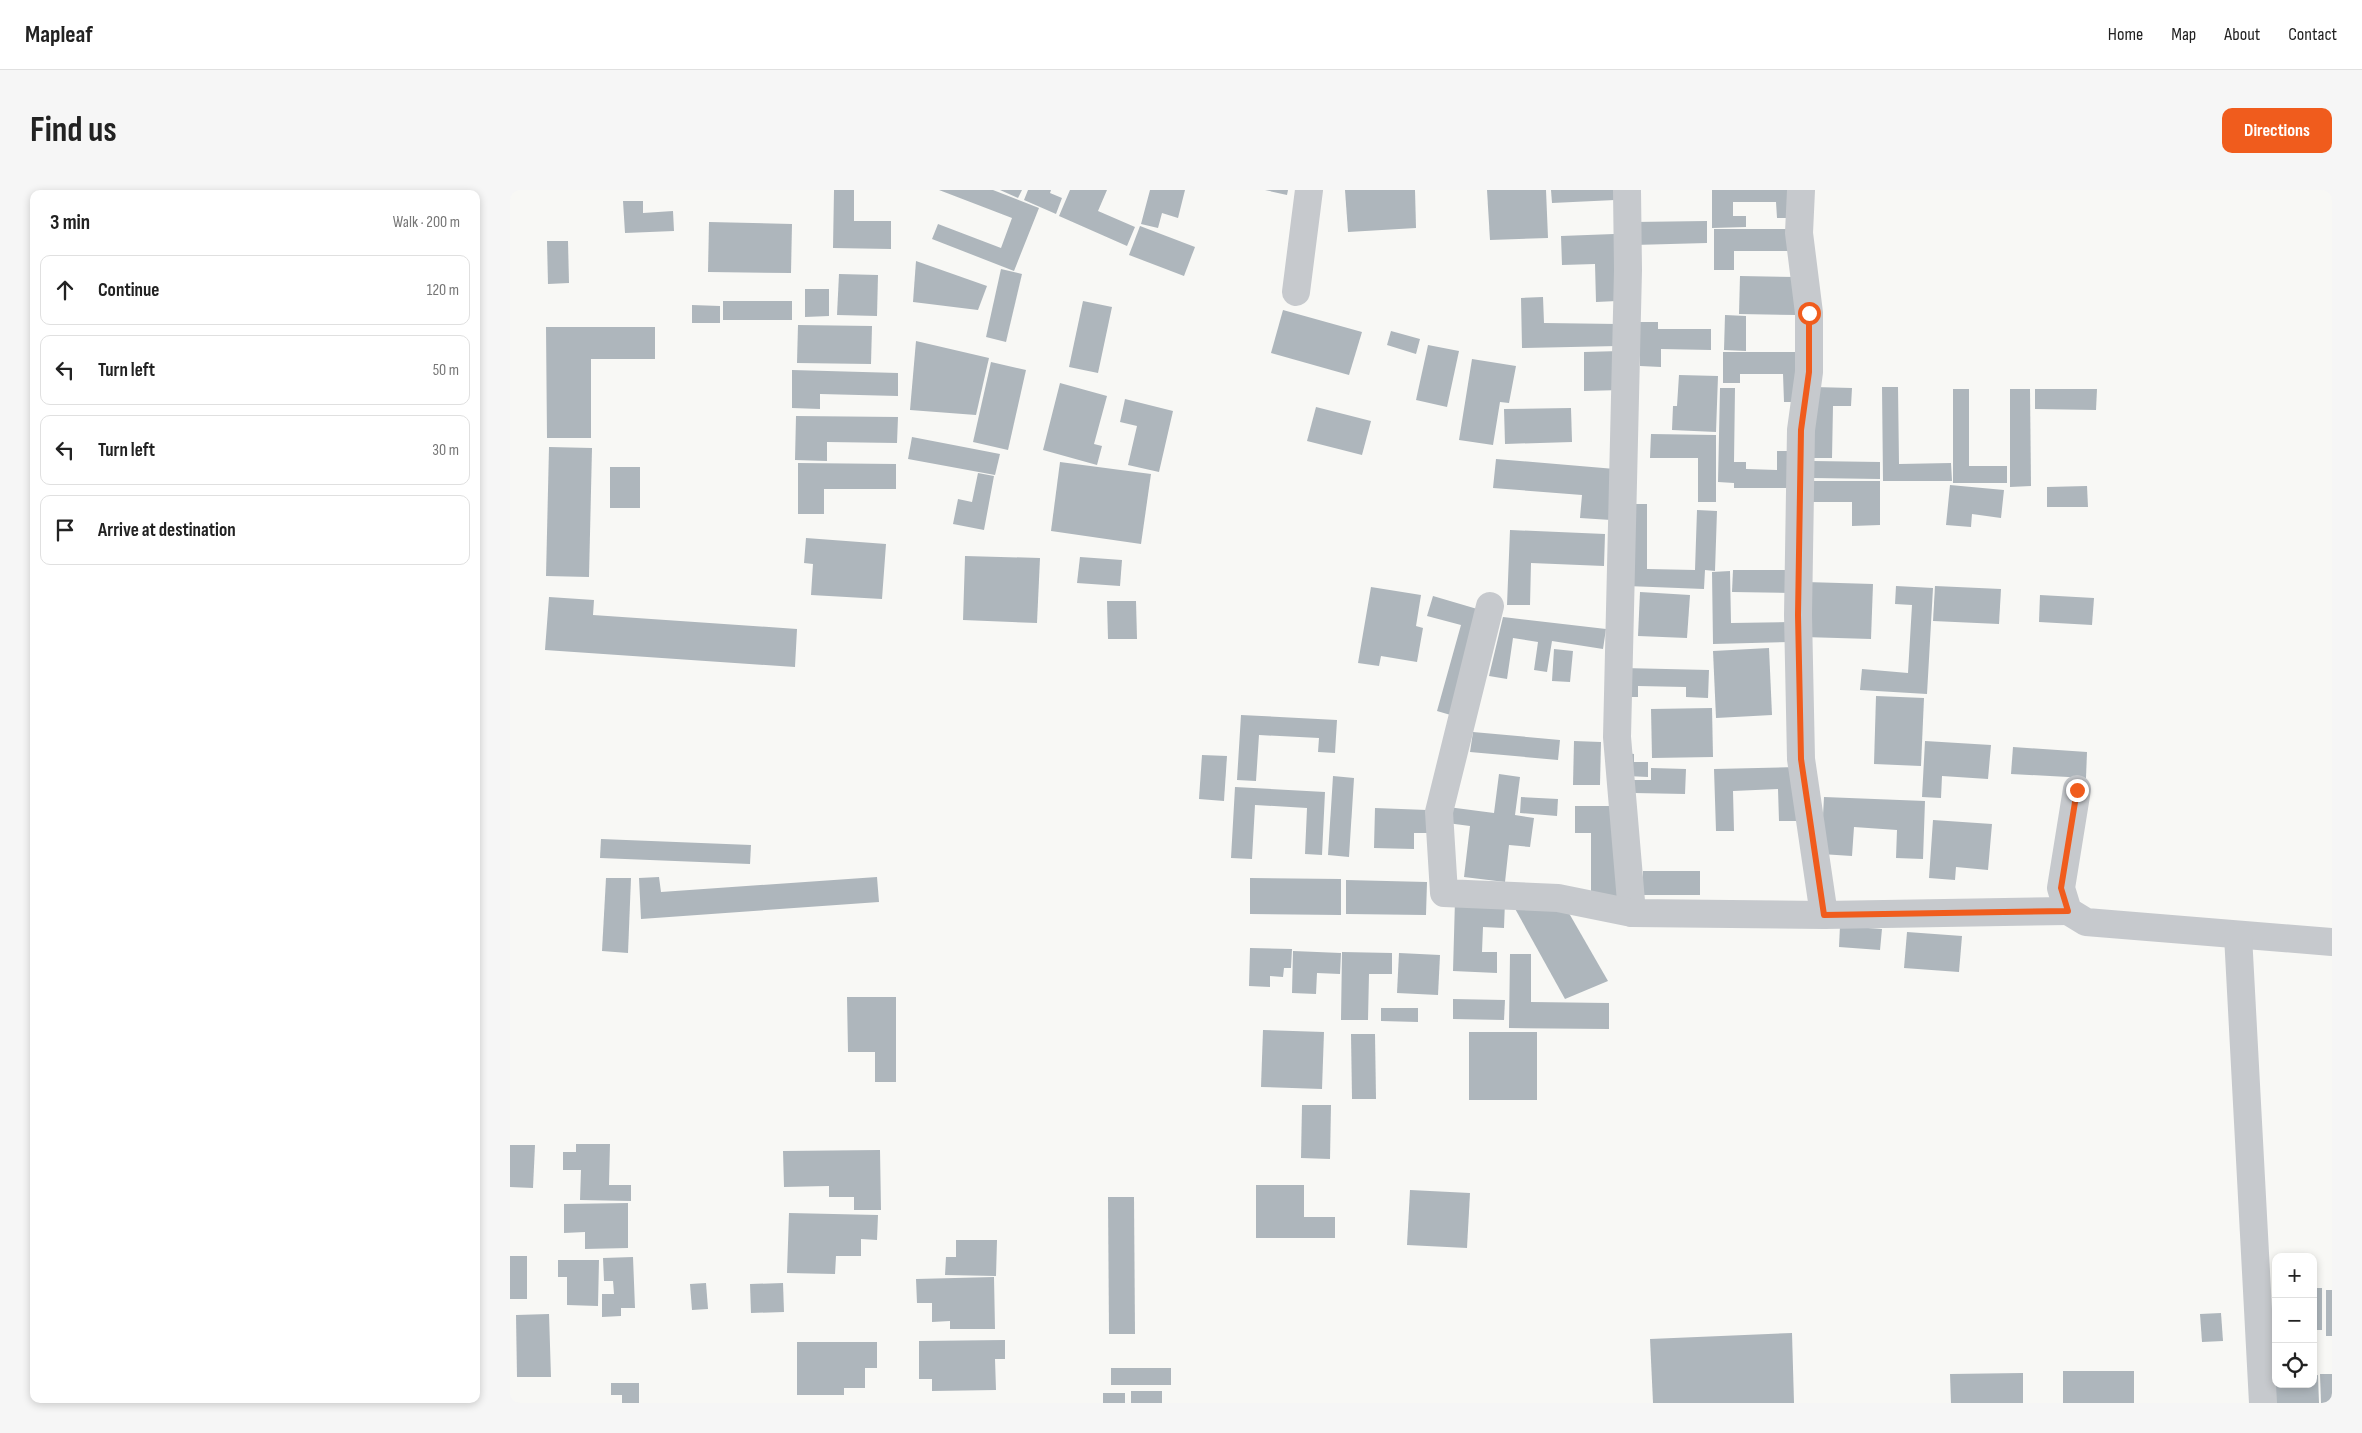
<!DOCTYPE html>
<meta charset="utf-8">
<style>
body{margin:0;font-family:"Sofia Sans Condensed",sans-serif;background:#f6f6f6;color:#222}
.controls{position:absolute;right:15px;bottom:15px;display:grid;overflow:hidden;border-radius:10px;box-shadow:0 2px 8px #0003}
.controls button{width:45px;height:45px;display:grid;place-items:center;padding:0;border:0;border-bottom:1px solid #e0e0e0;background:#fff;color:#222;font:25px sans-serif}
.stop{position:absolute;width:15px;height:15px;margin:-11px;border:4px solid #f05c1d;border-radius:50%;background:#fff}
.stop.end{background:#f05c1d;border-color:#fff;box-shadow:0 1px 5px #0008}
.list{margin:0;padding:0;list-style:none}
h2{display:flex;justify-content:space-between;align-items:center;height:65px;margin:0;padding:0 20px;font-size:21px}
h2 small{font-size:16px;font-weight:400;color:#767676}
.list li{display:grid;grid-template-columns:32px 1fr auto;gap:15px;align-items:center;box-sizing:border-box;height:70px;margin:0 10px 10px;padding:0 10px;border:1px solid #e0e0e0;border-radius:10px}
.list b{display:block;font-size:19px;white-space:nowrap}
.list em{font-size:16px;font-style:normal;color:#767676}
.icon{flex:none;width:28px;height:28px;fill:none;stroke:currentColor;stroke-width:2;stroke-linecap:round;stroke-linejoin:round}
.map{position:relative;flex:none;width:1822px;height:1213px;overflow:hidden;border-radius:10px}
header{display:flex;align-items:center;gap:30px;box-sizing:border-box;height:70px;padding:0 25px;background:#fff;border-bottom:1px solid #e0e0e0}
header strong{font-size:24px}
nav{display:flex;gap:28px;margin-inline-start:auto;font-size:18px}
.intro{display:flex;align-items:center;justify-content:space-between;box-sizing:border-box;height:120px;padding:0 30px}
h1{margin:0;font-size:35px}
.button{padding:12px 22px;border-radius:10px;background:#f05c1d;color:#fff;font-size:18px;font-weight:700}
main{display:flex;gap:30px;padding:0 30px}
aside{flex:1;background:#fff;border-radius:10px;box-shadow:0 2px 8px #0003}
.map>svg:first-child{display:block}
</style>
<header>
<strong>Mapleaf</strong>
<nav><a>Home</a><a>Map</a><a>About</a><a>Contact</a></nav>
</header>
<div class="intro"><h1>Find us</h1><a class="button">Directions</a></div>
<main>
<aside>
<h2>3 min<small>Walk · 200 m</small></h2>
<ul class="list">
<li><svg class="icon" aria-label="ahead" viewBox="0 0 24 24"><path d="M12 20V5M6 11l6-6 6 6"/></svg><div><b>Continue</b></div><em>120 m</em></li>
<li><svg class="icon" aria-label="left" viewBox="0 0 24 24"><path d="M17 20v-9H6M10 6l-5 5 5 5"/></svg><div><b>Turn left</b></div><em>50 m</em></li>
<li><svg class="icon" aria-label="left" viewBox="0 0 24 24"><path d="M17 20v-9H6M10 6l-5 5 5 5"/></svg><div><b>Turn left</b></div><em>30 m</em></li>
<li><svg class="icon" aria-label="arrive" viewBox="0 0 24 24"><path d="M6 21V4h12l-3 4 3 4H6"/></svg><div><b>Arrive at destination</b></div></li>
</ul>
</aside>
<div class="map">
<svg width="1822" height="1213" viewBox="0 0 1822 1213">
<rect width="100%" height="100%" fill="#f8f8f5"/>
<g fill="#aeb6bc">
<path d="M 324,0 L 344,0 L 344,31 L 381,31 L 381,59 L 323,58 Z"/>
<path d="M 429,0 L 483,0 L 529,18 L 504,81 L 422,49 L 428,34 L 491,58 L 502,28 Z"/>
<path d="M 490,0 L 512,0 L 508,8 Z"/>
<path d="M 518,0 L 541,0 L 540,3 L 552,8 L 546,24 L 514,10 Z"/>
<path d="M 560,0 L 597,0 L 588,21 L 625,37 L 617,56 L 549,26 Z"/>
<path d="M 640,0 L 675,0 L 668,28 L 652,23 L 648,38 L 631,34 Z"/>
<path d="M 755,0 L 778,0 L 777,5 Z"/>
<path d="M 835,0 L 905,0 L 906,38 L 838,42 Z"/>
<path d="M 977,0 L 1036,0 L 1038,48 L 980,50 Z"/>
<path d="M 1041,0 L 1104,0 L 1105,10 L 1042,13 Z"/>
<path d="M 1202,0 L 1280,0 L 1281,28 L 1267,28 L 1266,12 L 1223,12 L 1223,26 L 1236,26 L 1236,37 L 1202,38 Z"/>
<path d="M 113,11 L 133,11 L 133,23 L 163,21 L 164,41 L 115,43 Z"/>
<path d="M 1197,31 L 1197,53 L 1124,55 L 1123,32 Z"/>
<path d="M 199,32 L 282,34 L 281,83 L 198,82 Z"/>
<path d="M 630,36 L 685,57 L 674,86 L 619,65 Z"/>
<path d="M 1204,39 L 1279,39 L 1279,61 L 1224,61 L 1224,80 L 1204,80 Z"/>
<path d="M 1104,44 L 1107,111 L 1086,112 L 1085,74 L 1052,75 L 1051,46 Z"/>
<path d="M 37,51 L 58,51 L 59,93 L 38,94 Z"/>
<path d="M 406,71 L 477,96 L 468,120 L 403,112 Z"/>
<path d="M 491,79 L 512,84 L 496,152 L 476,147 Z"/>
<path d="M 329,84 L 368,85 L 367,126 L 327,125 Z"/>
<path d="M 1230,86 L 1287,87 L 1287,125 L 1229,124 Z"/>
<path d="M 295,99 L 319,99 L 319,126 L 295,127 Z"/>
<path d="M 1033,107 L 1034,133 L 1108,134 L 1108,156 L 1012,158 L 1011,108 Z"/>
<rect x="213" y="111" width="69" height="19"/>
<path d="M 573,111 L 602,117 L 588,183 L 559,177 Z"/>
<path d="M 182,115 L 210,116 L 210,133 L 182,133 Z"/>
<path d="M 773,120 L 852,142 L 839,185 L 761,163 Z"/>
<path d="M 1215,125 L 1236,126 L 1236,161 L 1214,160 Z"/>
<path d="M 1120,132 L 1148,132 L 1148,139 L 1201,139 L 1201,160 L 1151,159 L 1151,177 L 1130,176 L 1130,146 L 1120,145 Z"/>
<path d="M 288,135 L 362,136 L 361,174 L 287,173 Z"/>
<path d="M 36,137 L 145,137 L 145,169 L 81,169 L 81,248 L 37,248 Z"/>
<path d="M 881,141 L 910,149 L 906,164 L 877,155 Z"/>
<path d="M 406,151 L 479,168 L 466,225 L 400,220 Z"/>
<path d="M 918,155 L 949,161 L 937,217 L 906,210 Z"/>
<path d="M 1110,161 L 1111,200 L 1074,201 L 1074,162 Z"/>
<path d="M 1213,162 L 1291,162 L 1292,212 L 1274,212 L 1273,184 L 1230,184 L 1230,193 L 1213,193 Z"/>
<path d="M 962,169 L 1006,176 L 999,213 L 990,212 L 983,255 L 949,250 Z"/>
<path d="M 481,172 L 516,180 L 498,260 L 463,252 Z"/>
<path d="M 282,180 L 388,183 L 388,206 L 310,204 L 310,219 L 282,218 Z"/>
<path d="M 1169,185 L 1208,186 L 1206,242 L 1162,240 L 1163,216 L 1167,216 Z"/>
<path d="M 550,193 L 597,206 L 584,254 L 592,256 L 587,275 L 533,260 Z"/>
<path d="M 1304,197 L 1342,198 L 1341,216 L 1323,216 L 1322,268 L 1303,268 Z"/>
<path d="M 1372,197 L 1388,197 L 1389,274 L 1441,273 L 1442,291 L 1373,291 Z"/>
<path d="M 1210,198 L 1225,198 L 1224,272 L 1236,272 L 1236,279 L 1267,280 L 1267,261 L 1283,261 L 1283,298 L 1224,298 L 1224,293 L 1208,292 Z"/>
<path d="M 1443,199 L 1459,199 L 1459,276 L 1497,276 L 1497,293 L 1443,293 Z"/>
<path d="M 1500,199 L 1520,199 L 1521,296 L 1500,297 Z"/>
<path d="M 1525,199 L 1587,199 L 1586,220 L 1525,219 Z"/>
<path d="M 615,209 L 663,221 L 649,282 L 618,275 L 627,236 L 610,232 Z"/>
<path d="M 806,217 L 861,231 L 852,265 L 797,251 Z"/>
<path d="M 1061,218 L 1062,252 L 995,254 L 994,219 Z"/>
<path d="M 286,226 L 388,227 L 387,253 L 317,252 L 317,271 L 285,270 Z"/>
<path d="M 1141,244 L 1206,245 L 1206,312 L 1188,312 L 1188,268 L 1140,268 Z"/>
<path d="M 402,247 L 490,264 L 485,285 L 398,269 Z"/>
<path d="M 39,257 L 82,258 L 79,387 L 36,386 Z"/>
<path d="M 986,269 L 1105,279 L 1101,330 L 1070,328 L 1072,305 L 983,298 Z"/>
<path d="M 1303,271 L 1370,272 L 1370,289 L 1303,288 Z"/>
<path d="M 550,272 L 641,284 L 631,354 L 541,341 Z"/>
<path d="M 288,273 L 386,274 L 386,299 L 314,299 L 314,324 L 288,324 Z"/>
<rect x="100" y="277" width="30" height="41"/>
<path d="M 468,283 L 484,286 L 474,340 L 443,334 L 448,309 L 462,312 Z"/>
<path d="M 1303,291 L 1370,291 L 1370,335 L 1342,336 L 1342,312 L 1303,312 Z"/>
<path d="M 1440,295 L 1494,300 L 1491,328 L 1462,324 L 1461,337 L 1436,335 Z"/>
<path d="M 1577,296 L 1578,317 L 1537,317 L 1537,297 Z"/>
<path d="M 1119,314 L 1137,314 L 1137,379 L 1185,380 L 1187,320 L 1207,321 L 1205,381 L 1195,380 L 1194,399 L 1117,396 Z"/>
<path d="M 1000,340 L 1095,344 L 1094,376 L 1021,373 L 1020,415 L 997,415 Z"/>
<path d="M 296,348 L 376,354 L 372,409 L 301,405 L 303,374 L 294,373 Z"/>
<path d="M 455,366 L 530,368 L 527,433 L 453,430 Z"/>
<path d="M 570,367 L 612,370 L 610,396 L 567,393 Z"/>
<path d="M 1223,380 L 1282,380 L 1282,403 L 1222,402 Z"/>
<path d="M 1220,381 L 1221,433 L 1281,432 L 1281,452 L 1203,454 L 1202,382 Z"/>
<path d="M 1296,392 L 1363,394 L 1361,449 L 1294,447 Z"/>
<path d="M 1386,396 L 1423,398 L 1417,504 L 1350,500 L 1352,479 L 1398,483 L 1402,415 L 1385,414 Z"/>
<path d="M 1425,396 L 1491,399 L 1489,434 L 1423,431 Z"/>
<path d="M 861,397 L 911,405 L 906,436 L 913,438 L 907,472 L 871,466 L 869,476 L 848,473 Z"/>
<path d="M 1130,402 L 1180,405 L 1177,448 L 1128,446 Z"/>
<path d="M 1530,405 L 1584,408 L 1582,435 L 1529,432 Z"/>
<path d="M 923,406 L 974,421 L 944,526 L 927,521 L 951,435 L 917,426 Z"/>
<path d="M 39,407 L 84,410 L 83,425 L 287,439 L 285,477 L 35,460 Z"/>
<path d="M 597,411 L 626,411 L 627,449 L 598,449 Z"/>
<path d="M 993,427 L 1096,439 L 1093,459 L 1042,451 L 1037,482 L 1024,480 L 1028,452 L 1003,448 L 997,489 L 979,486 Z"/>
<path d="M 1259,458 L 1262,525 L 1206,528 L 1203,461 Z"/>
<path d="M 1044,459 L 1063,461 L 1060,492 L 1042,491 Z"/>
<path d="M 1113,478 L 1199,480 L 1198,508 L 1176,507 L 1176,497 L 1128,496 L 1128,507 L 1112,507 Z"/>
<path d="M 1366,506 L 1414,508 L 1411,576 L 1364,574 Z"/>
<path d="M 1202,518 L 1203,567 L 1142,568 L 1141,519 Z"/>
<path d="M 731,525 L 827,530 L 825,563 L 808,562 L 809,548 L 749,545 L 746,591 L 727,590 Z"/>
<path d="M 963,542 L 1050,550 L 1048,570 L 960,562 Z"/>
<path d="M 1064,551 L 1091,552 L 1090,595 L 1063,595 Z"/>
<path d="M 1415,551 L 1481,555 L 1478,589 L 1432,586 L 1431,608 L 1412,607 Z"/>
<path d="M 1503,557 L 1577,562 L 1576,588 L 1501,584 Z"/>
<path d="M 1117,563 L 1124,564 L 1124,572 L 1138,572 L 1138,587 L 1117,586 Z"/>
<path d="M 692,565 L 717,566 L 714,611 L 689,609 Z"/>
<path d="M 1288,577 L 1290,631 L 1269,631 L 1268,599 L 1223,601 L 1224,641 L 1206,641 L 1204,579 Z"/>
<path d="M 1141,578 L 1176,579 L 1175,604 L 1124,603 L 1124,590 L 1141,590 Z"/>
<path d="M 989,584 L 1010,587 L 1005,625 L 1024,628 L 1020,657 L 999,655 L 995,692 L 954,687 L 960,636 L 937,633 L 938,617 L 984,623 Z"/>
<path d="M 823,586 L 844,588 L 839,667 L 818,665 Z"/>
<path d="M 725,597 L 815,602 L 812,665 L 795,664 L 797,618 L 745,615 L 742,669 L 721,668 Z"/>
<path d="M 1011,607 L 1048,609 L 1047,626 L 1010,623 Z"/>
<path d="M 1314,607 L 1415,611 L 1413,669 L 1386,668 L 1387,640 L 1344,637 L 1342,666 L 1311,664 Z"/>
<path d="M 1065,616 L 1107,616 L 1108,707 L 1081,707 L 1081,643 L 1065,643 Z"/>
<path d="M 865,618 L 917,620 L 917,643 L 904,643 L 904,659 L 864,658 Z"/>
<path d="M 1423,630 L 1482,634 L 1478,680 L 1446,677 L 1445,690 L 1419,688 Z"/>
<path d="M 91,649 L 241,655 L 240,674 L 90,668 Z"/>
<rect x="1133" y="681" width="57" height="24"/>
<path d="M 149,687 L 151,702 L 367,687 L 369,712 L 131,729 L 129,688 Z"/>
<path d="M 96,688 L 121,688 L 118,763 L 92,761 Z"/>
<path d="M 740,688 L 831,689 L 831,725 L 740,724 Z"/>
<path d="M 836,690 L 917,692 L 916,725 L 836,724 Z"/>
<path d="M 945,710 L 995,711 L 994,738 L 973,737 L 972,762 L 987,762 L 987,783 L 943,781 Z"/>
<path d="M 1003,715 L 1056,718 L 1098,791 L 1055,809 Z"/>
<path d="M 1330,736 L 1372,739 L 1370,760 L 1329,757 Z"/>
<path d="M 1397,742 L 1452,746 L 1449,782 L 1394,778 Z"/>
<path d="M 740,758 L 782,759 L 781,778 L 774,778 L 773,787 L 760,786 L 760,797 L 739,796 Z"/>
<path d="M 783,761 L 831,763 L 830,784 L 807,783 L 806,804 L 782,803 Z"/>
<path d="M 832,762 L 882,763 L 882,784 L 859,784 L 858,830 L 831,830 Z"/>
<path d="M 889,763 L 930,765 L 928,805 L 887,803 Z"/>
<path d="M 1000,764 L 1021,764 L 1021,812 L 1099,813 L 1099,839 L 999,838 Z"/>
<path d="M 337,807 L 386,807 L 386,892 L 365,892 L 365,862 L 338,862 Z"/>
<path d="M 943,809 L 995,810 L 994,830 L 943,829 Z"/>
<path d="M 871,818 L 908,818 L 908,832 L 871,831 Z"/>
<path d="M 753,840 L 814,842 L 812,899 L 751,897 Z"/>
<rect x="959" y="842" width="68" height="68"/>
<path d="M 841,844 L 865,844 L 866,909 L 842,909 Z"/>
<path d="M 792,915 L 821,915 L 820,969 L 791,968 Z"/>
<path d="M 66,954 L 100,954 L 99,995 L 121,995 L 121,1011 L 70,1010 L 71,980 L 53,980 L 53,962 L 66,962 Z"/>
<path d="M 0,955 L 25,955 L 23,998 L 0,997 Z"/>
<path d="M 370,960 L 371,1020 L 344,1020 L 344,1007 L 319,1007 L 319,996 L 274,997 L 273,961 Z"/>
<path d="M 746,995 L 794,995 L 794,1027 L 825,1027 L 825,1048 L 746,1048 Z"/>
<path d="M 900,1000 L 960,1003 L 957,1058 L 897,1055 Z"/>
<path d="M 598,1007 L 624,1007 L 625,1144 L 599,1144 Z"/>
<path d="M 118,1013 L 118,1058 L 75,1059 L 75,1042 L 54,1043 L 54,1014 Z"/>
<path d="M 279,1023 L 368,1025 L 367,1050 L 351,1049 L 351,1066 L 326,1066 L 325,1084 L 277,1083 Z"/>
<path d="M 446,1050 L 487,1050 L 486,1086 L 435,1085 L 436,1067 L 446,1067 Z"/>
<rect x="0" y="1066" width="17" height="43"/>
<path d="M 123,1067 L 125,1118 L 111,1118 L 111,1126 L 92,1127 L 92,1104 L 104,1104 L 103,1091 L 94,1091 L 93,1068 Z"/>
<path d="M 48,1070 L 89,1070 L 88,1116 L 57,1115 L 57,1087 L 48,1087 Z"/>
<path d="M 484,1087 L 485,1139 L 440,1139 L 440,1131 L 422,1132 L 422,1113 L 407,1113 L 406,1089 Z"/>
<path d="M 196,1093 L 198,1119 L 182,1120 L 180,1094 Z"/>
<path d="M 273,1093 L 274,1122 L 241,1123 L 240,1094 Z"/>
<rect x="1803" y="1098" width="9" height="42"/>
<path d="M 1762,1099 L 1766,1099 L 1766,1170 L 1763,1170 Z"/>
<rect x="1816" y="1100" width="6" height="46"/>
<path d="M 1711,1123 L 1713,1151 L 1692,1152 L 1690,1124 Z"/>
<path d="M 39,1124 L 41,1187 L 7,1187 L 6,1125 Z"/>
<path d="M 1282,1143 L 1284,1213 L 1143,1213 L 1140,1149 Z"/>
<path d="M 495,1150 L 495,1169 L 485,1169 L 486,1200 L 422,1201 L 422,1189 L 409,1189 L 409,1151 Z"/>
<path d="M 287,1152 L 367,1152 L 367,1178 L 355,1178 L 355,1198 L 334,1198 L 334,1205 L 287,1205 Z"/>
<rect x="601" y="1178" width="60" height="17"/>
<rect x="1553" y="1181" width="71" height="32"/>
<path d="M 1513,1183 L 1513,1213 L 1441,1213 L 1440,1184 Z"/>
<path d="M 1810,1184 L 1822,1184 L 1822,1213 L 1811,1213 Z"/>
<path d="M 1808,1185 L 1809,1213 L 1766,1213 L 1766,1194 L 1803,1194 L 1803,1186 Z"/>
<path d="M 101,1193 L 129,1193 L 129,1213 L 112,1213 L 112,1205 L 101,1205 Z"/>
<rect x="621" y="1201" width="31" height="12"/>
<rect x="593" y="1203" width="22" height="10"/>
</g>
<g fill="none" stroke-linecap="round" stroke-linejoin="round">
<g stroke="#c6c9cd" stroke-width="28">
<path d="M 1117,0 L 1118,80 L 1107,547 L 1122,723"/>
<path d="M 1291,0 L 1289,43 L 1299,123 L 1299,182 L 1291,240 L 1288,425 L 1291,569 L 1314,725"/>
<path d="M 786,102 L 799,0"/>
<path d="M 980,416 L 929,622 L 934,703 L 1048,708 L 1122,723 L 1314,725 L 1558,721"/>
<path d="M 1567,599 L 1551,698 L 1558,721 L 1576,732 L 1822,752"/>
<path d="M 1728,745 L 1753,1213"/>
</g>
</g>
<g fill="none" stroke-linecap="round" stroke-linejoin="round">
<path stroke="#f05c1d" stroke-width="6" d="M 1299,123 L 1299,182 L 1291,240 L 1288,425 L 1291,569 L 1314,725 L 1558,721 L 1551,698 L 1567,600"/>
</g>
</svg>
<div class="controls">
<button>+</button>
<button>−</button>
<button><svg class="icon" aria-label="locate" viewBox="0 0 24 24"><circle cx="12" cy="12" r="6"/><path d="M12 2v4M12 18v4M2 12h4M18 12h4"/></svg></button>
</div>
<div class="stop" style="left:1299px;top:123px"></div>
<div class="stop end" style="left:1567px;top:600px"></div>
</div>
</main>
